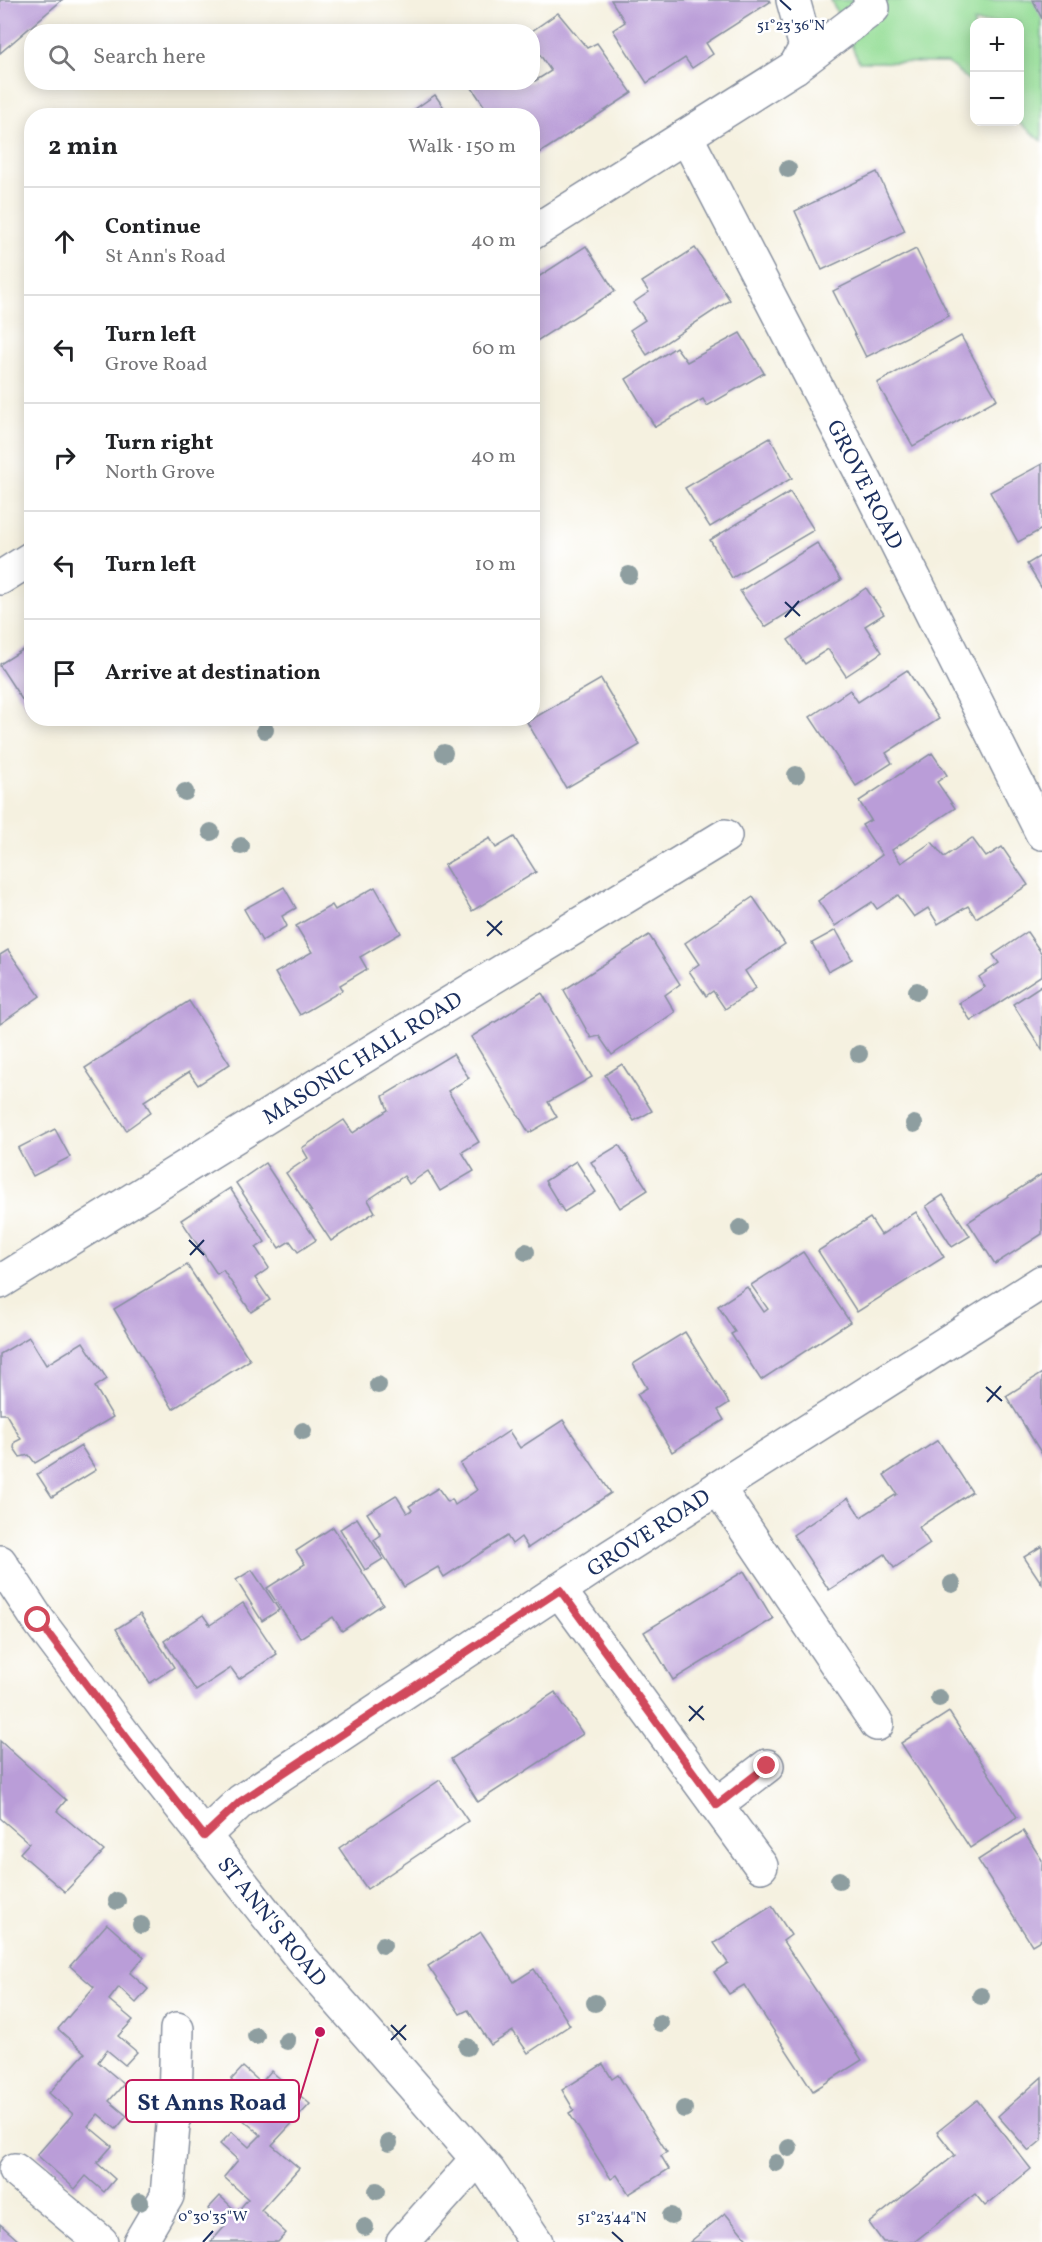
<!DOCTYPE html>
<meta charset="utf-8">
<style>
body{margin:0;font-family:Vollkorn,serif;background:#f6f6f6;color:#202124}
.controls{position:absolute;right:18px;top:18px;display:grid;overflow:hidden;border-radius:12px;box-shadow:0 3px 15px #0003}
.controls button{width:54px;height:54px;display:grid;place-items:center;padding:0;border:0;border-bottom:2px solid #e0e0e0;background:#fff;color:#202124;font:30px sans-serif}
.stop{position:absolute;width:18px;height:18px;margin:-14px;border:4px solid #d1495b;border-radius:50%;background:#fff}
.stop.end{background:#d1495b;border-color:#fff;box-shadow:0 2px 6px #0008}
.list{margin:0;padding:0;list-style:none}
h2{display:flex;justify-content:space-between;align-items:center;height:78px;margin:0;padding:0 24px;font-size:26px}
h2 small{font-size:20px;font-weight:400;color:#757577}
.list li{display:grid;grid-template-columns:39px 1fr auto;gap:18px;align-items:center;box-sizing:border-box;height:108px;padding:0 24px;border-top:2px solid #e0e0e0}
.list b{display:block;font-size:22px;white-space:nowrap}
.list p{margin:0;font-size:20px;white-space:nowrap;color:#757577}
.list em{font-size:20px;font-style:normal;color:#757577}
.icon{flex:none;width:33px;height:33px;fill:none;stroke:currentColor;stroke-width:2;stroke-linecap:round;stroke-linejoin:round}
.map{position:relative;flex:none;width:1042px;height:2242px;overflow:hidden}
.search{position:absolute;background:#fff;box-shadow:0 3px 15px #0003;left:24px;top:24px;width:516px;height:66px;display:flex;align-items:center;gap:15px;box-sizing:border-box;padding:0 21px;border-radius:24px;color:#757577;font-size:22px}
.panel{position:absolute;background:#fff;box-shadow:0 3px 15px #0003;left:24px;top:108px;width:516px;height:618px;border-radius:24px}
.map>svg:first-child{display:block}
</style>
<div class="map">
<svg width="1042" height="2242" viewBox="0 0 1042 2242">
<rect width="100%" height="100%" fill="#fff"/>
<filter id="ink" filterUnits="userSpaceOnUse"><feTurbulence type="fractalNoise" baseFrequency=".0167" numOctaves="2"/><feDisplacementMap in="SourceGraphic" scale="12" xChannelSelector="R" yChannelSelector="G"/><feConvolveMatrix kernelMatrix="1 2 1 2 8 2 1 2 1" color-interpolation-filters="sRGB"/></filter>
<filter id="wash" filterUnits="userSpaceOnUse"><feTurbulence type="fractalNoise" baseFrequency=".008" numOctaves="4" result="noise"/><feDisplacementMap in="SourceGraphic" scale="24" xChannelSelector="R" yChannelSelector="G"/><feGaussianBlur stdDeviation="1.35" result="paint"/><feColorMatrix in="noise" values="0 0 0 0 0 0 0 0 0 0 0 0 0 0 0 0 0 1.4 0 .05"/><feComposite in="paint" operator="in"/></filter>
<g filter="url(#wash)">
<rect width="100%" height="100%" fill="#f5f1e0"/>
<path fill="#96de98" stroke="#58867b" stroke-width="1.5" d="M 831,0 L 1042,0 L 1042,141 L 1018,122 L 1020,22 L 974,22 L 974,85 L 948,63 L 859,62 Z"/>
<g id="blocks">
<g fill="#ba9dd8">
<path d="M 0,0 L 62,0 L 0,53 Z"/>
<path d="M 611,0 L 769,0 L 770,2 L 706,43 L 713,54 L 692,68 L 685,58 L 647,83 L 613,30 L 625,22 Z"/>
<path d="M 1033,0 L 1042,0 L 1042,19 Z"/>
<path d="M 558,13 L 587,48 L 597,43 L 632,93 L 532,158 L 532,116 L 491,116 L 468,82 L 532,82 L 532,78 L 535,81 L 551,71 L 532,43 L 532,31 Z"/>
<path d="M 435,95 L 450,116 L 408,116 L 415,109 Z"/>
<path d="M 877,172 L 905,231 L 822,270 L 795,211 Z"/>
<path d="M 586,246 L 615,291 L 532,344 L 532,281 Z"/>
<path d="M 695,248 L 730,300 L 647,355 L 630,330 L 645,320 L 633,303 L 649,292 L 642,282 Z"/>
<path d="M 916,249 L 949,316 L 866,357 L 833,291 Z"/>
<path d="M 740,333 L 764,373 L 707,406 L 703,399 L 655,427 L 626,379 L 676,347 L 687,362 Z"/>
<path d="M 961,336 L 997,399 L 913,446 L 877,383 Z"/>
<path d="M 770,438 L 792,478 L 710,527 L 685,488 Z"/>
<path d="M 1042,464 L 1042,529 L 1018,542 L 990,492 Z"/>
<path d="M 790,492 L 814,530 L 732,578 L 710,540 Z"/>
<path d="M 817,543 L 841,580 L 765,627 L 740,591 Z"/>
<path d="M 1042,555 L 1042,589 L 1027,564 Z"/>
<path d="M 866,588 L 884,614 L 865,626 L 882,652 L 846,676 L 828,649 L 805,664 L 788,640 Z"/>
<path d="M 32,644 L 32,715 L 0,666 L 0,664 Z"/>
<path d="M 907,670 L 939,719 L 886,753 L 892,763 L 856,786 L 810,717 L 850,690 L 858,702 Z"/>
<path d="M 601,679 L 640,745 L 566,788 L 527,722 Z"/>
<path d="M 932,753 L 947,775 L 937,782 L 955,808 L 892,850 L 901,863 L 932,842 L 944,857 L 972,838 L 986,857 L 1002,847 L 1028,885 L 976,918 L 968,906 L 938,924 L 928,908 L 914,917 L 898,895 L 877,909 L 872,902 L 835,926 L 818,901 L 882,855 L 862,825 L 871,820 L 859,801 Z"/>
<path d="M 514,837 L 536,872 L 472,911 L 444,865 L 490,838 L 496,848 Z"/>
<path d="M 284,887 L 296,908 L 282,916 L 287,926 L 262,941 L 244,909 Z"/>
<path d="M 375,887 L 401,933 L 360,957 L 367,969 L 340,985 L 343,990 L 300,1015 L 275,973 L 312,952 L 296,926 L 332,905 L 335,910 Z"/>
<path d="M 753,897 L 785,944 L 745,971 L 756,988 L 725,1009 L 713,991 L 706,996 L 689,971 L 699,964 L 685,943 Z"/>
<path d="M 836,930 L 852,959 L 828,972 L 812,943 Z"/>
<path d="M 1027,932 L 1042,954 L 1042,975 L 971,1021 L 959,1003 L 985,987 L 979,977 L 999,963 L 993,955 Z"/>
<path d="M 649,935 L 680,984 L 665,995 L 675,1012 L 612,1055 L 599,1036 L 591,1038 L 564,990 Z"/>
<path d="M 8,950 L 40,996 L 0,1024 L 0,955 Z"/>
<path d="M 1042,985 L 1042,1050 L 1013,1004 Z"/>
<path d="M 542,993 L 592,1077 L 548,1102 L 557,1117 L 529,1133 L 471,1037 Z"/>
<path d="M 189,1001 L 230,1064 L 198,1085 L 189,1072 L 144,1101 L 151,1112 L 126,1130 L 85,1068 Z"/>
<path d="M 453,1054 L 469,1078 L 448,1091 L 479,1142 L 462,1152 L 474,1171 L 440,1191 L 428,1171 L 409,1184 L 404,1176 L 368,1200 L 375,1212 L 331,1241 L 286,1173 L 308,1158 L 302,1148 L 344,1120 L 353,1133 L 388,1110 L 383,1096 Z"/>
<path d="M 622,1064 L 652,1111 L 634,1121 L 605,1075 Z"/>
<path d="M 55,1129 L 70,1157 L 33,1176 L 18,1148 Z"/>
<path d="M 619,1145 L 648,1190 L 620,1208 L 591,1162 Z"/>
<path d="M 576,1161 L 596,1192 L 564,1212 L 545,1181 Z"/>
<path d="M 265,1163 L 316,1240 L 298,1252 L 290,1241 L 279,1248 L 236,1183 Z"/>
<path d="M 1042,1174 L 1042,1234 L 995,1264 L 968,1222 Z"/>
<path d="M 230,1188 L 265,1242 L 256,1248 L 269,1268 L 255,1278 L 270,1300 L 251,1312 L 223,1270 L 217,1274 L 181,1220 Z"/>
<path d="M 943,1195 L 970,1236 L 952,1247 L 926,1206 Z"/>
<path d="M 916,1212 L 944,1257 L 857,1312 L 818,1251 L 870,1218 L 881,1235 Z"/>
<path d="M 803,1252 L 850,1322 L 761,1380 L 731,1334 L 735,1332 L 718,1306 L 747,1287 L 764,1312 L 768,1309 L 751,1285 Z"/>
<path d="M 187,1265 L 250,1360 L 173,1409 L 114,1309 Z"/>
<path d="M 685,1332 L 729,1403 L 718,1410 L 724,1420 L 672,1452 L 637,1394 L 647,1388 L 633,1364 Z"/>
<path d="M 29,1337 L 46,1365 L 83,1342 L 107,1379 L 95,1387 L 113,1417 L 35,1463 L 29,1455 L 20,1457 L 14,1448 L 15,1442 L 21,1439 L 6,1414 L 0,1414 L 0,1354 Z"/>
<path d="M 1042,1373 L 1042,1454 L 1006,1396 Z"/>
<path d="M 563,1420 L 611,1493 L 528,1548 L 521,1537 L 512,1544 L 507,1536 L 444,1577 L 438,1567 L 404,1587 L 374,1540 L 381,1535 L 367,1513 L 396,1495 L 407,1513 L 412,1510 L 409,1506 L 438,1488 L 448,1502 L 452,1499 L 455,1505 L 477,1490 L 460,1464 L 509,1431 L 520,1448 Z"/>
<path d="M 938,1440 L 972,1492 L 919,1527 L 930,1544 L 894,1568 L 885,1554 L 829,1590 L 793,1535 L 848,1498 L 861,1517 L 897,1494 L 884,1475 Z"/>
<path d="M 81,1446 L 96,1470 L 52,1497 L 37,1474 Z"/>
<path d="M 357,1518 L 383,1559 L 365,1570 L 340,1529 Z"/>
<path d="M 333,1527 L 383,1604 L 342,1631 L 333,1617 L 300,1638 L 267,1588 L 305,1564 L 296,1551 Z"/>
<path d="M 1042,1546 L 1042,1584 L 1024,1557 Z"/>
<path d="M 252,1570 L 279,1610 L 262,1621 L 236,1580 Z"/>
<path d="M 744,1571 L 773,1619 L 673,1680 L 644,1632 Z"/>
<path d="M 243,1603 L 277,1654 L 239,1679 L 231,1668 L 196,1691 L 164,1641 L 203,1615 L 210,1625 Z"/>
<path d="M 140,1614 L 174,1667 L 150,1683 L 116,1629 Z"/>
<path d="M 555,1692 L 583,1734 L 478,1802 L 451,1759 Z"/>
<path d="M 949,1712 L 1017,1817 L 970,1848 L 901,1743 Z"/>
<path d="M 0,1741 L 66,1800 L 57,1811 L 104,1851 L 65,1892 L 20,1853 L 29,1843 L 0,1818 Z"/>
<path d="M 440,1780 L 468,1821 L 367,1889 L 339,1848 Z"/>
<path d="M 1023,1831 L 1042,1860 L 1042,1939 L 1032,1945 L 978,1860 Z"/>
<path d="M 772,1906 L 791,1935 L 783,1941 L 862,2060 L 813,2091 L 744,1985 L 729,1994 L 714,1972 L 728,1963 L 714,1943 Z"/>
<path d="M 107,1924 L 144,1957 L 130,1973 L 148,1989 L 136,2003 L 119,1987 L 109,2000 L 133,2020 L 118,2036 L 137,2052 L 125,2065 L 107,2050 L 98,2062 L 124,2084 L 109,2101 L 127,2116 L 116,2129 L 98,2114 L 88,2126 L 112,2146 L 97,2163 L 115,2179 L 104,2192 L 86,2176 L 75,2189 L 37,2155 L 73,2114 L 49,2093 L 85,2053 L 58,2029 L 94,1987 L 70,1966 Z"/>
<path d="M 481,1932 L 514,1982 L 534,1969 L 570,2025 L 528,2053 L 513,2031 L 491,2045 L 468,2010 L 460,2014 L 428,1966 Z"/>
<path d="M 603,2064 L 612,2079 L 618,2075 L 667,2152 L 661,2156 L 669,2169 L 629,2194 L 617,2175 L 611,2179 L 569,2113 L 574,2110 L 562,2090 Z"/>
<path d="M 243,2067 L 261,2083 L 271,2071 L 310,2104 L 272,2145 L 299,2168 L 261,2210 L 286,2233 L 278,2242 L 211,2242 L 226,2225 L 208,2209 L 220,2196 L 237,2212 L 248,2199 L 224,2177 L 238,2160 L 220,2144 L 232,2132 L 249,2147 L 261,2135 L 235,2113 L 249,2096 L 231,2080 Z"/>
<path d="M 1042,2077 L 1042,2140 L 1029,2151 L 998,2116 Z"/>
<path d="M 977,2100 L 1031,2169 L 985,2206 L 975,2194 L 914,2242 L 883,2242 L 869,2223 L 955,2155 L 937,2132 Z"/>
<path d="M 725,2213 L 749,2242 L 690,2242 Z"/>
<path d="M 0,2224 L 20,2242 L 0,2242 Z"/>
</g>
</g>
</g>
<g filter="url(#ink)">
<use href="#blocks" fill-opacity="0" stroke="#88909f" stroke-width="1.5"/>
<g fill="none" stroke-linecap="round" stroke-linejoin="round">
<g stroke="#88909f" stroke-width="36">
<g id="minor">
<path d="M 793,0 L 806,47 L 795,67"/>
<path d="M 686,136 L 867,484 L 1042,833"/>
<path d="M 532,233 L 795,67 L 873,8 L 870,0"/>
<path d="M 0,578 L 32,558"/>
<path d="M 0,1282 L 442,1008 L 725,836"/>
<path d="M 718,1488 L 877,1724"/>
<path d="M 559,1590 L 761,1866"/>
<path d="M 716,1805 L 767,1766"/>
<path d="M 204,1836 L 241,1801 L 376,1711 L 611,1556 L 1042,1282"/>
<path d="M 15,2170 L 101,2242"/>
<path d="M 140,2242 L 167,2196 L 175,2102 L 177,2029"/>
<path d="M 403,2242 L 477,2159"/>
</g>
</g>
<g stroke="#88909f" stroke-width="36">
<path id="major" d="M 0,1562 L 38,1620 L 132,1745 L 301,1958 L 489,2172 L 536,2242"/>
</g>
<use href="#minor" stroke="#fff" stroke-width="33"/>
<use href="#major" stroke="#fff" stroke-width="33"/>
</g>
<g fill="#8e9ea0">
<circle cx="788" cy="169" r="9"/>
<circle cx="629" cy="575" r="9"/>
<circle cx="265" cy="730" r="9"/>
<circle cx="444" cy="753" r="9"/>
<circle cx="796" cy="775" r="9"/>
<circle cx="185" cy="792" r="9"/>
<circle cx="211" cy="832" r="9"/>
<circle cx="241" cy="846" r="9"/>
<circle cx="917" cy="991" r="9"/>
<circle cx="859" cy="1054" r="9"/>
<circle cx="914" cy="1124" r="9"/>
<circle cx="740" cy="1228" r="9"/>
<circle cx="526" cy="1252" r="9"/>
<circle cx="378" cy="1385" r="9"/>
<circle cx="303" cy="1431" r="9"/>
<circle cx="952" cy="1584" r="9"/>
<circle cx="939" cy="1698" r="9"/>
<circle cx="839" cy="1880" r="9"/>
<circle cx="117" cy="1901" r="9"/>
<circle cx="141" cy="1925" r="9"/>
<circle cx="383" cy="1945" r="9"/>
<circle cx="981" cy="1996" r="9"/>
<circle cx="595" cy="2003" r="9"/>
<circle cx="660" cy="2023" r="9"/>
<circle cx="256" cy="2036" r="9"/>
<circle cx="287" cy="2041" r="9"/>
<circle cx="467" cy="2047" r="9"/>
<circle cx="684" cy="2109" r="9"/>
<circle cx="389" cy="2143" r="9"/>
<circle cx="789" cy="2148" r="9"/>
<circle cx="776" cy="2163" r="9"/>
<circle cx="377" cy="2191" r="9"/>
<circle cx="140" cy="2202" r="9"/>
<circle cx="671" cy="2216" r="9"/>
<circle cx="365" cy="2227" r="9"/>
</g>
</g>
<g fill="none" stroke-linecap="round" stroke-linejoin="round" filter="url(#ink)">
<path stroke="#d1495b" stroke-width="8" d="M 38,1620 L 132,1745 L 204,1836 L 241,1801 L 560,1590 L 717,1805 L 767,1766"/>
</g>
<path fill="none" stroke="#1b2f5e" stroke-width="2" d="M 780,0 L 791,10M 785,602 L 800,616M 785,617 L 799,601M 487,921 L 502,935M 487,936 L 502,921M 189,1240 L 204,1255M 190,1255 L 204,1240M 986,1387 L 1002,1401M 987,1402 L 1001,1386M 689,1706 L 704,1720M 689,1721 L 703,1706M 391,2025 L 406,2040M 391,2040 L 406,2025M 612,2232 L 623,2242M 203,2242 L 213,2231"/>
<g text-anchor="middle" stroke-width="5" stroke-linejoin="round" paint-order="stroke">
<g font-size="22" fill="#1b2f5e" stroke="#fff">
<text transform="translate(866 484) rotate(63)" y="8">GROVE ROAD</text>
<text transform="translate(362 1057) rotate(-32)" y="8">MASONIC HALL ROAD</text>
<text transform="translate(648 1532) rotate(-33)" y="8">GROVE ROAD</text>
<text transform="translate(273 1921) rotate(51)" y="8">ST ANN'S ROAD</text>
</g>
</g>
<g font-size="15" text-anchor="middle" fill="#1b2f5e" stroke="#fff" stroke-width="5" stroke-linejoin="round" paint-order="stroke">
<text x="791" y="30">51°23'36"N</text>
<text x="213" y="2221">0°30'35"W</text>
<text x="612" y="2222">51°23'44"N</text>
</g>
<path fill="none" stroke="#c2185b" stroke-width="2" d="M320 2032L299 2101"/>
<circle fill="#c2185b" stroke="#fff" stroke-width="2" cx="320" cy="2032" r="6"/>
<rect fill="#fff" stroke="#c2185b" stroke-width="2" x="126" y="2080" width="173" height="42" rx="6"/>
<g font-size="24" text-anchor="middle" font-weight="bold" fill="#1b2f5e">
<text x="212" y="2110">St Anns Road</text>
</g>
</svg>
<div class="controls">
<button>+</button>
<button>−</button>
</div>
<div class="stop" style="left:38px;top:1620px"></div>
<div class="stop end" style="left:767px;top:1766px"></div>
<div class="search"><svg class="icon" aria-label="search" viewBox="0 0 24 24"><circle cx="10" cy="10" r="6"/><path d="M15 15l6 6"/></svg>Search here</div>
<section class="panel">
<h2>2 min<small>Walk · 150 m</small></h2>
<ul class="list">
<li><svg class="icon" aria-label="ahead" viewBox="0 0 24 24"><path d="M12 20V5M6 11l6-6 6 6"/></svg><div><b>Continue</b><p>St Ann's Road</p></div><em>40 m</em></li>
<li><svg class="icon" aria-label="left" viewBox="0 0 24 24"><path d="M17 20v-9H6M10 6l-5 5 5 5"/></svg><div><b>Turn left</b><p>Grove Road</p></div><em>60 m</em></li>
<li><svg class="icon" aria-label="right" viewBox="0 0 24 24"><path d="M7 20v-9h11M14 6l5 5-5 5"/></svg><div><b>Turn right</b><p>North Grove</p></div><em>40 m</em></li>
<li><svg class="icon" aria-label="left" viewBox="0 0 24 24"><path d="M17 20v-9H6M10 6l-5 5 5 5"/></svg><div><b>Turn left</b></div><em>10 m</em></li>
<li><svg class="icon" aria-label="arrive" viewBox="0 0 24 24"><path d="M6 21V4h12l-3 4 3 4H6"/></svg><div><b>Arrive at destination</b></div></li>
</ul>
</section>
</div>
